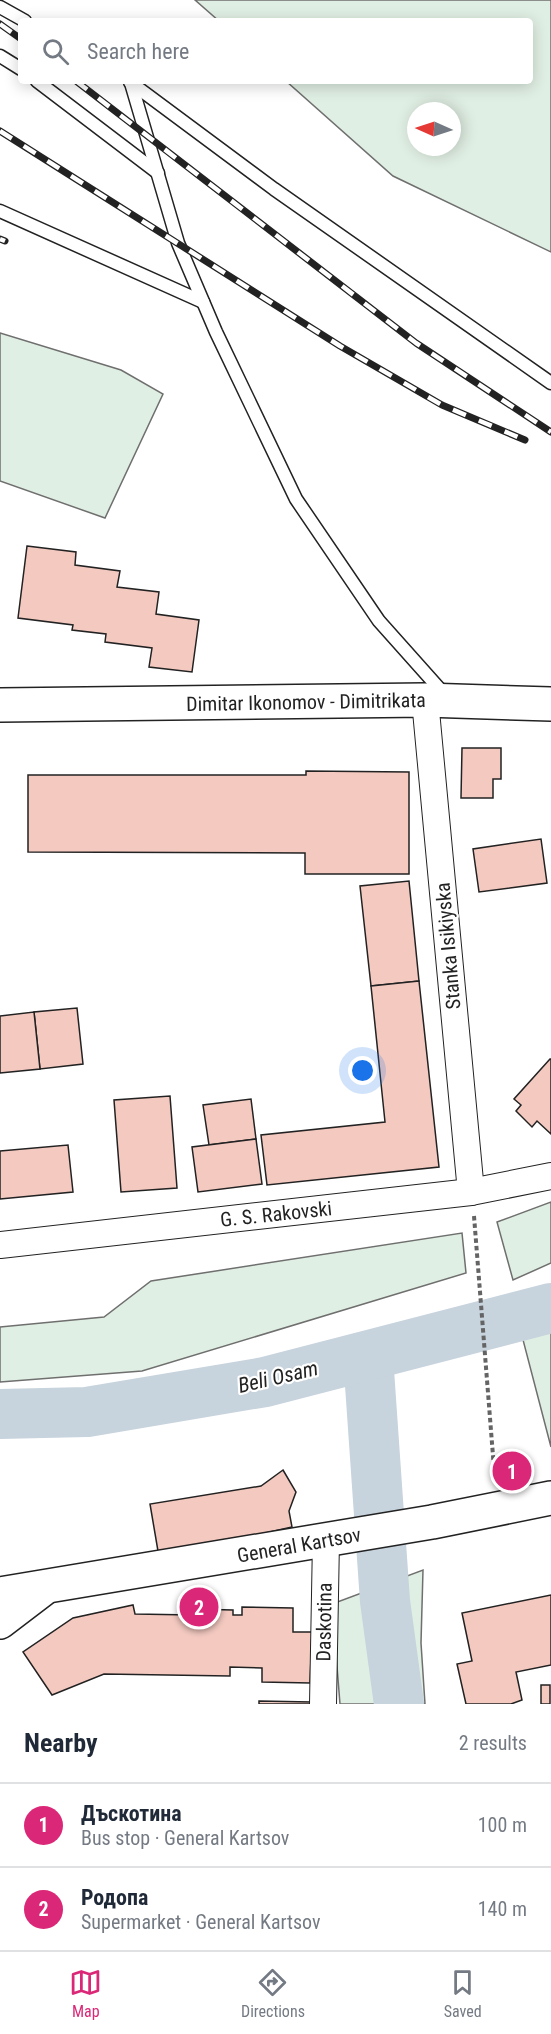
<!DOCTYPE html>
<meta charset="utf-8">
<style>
body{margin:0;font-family:"Roboto Condensed",sans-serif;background:#f6f6f7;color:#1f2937}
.compass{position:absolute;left:407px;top:102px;width:54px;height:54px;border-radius:50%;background:#fff;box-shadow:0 3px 15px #0003;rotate:273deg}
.you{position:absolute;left:363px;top:1071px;width:21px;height:21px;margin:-15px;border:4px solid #fff;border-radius:50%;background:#1a73e8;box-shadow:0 0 0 9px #1a73e833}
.badge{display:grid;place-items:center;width:39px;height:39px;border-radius:50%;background:#db2777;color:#fff;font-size:20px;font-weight:700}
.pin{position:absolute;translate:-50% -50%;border:3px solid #fff;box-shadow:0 2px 6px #0006}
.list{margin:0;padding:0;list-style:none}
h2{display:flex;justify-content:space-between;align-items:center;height:78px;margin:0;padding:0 24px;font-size:26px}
h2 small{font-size:20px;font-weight:400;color:#747a83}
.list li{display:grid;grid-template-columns:39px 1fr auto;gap:18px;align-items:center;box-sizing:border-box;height:84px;padding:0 24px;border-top:2px solid #e0e1e3}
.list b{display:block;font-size:22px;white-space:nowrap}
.list p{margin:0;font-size:20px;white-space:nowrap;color:#747a83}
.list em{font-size:20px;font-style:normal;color:#747a83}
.icon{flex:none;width:33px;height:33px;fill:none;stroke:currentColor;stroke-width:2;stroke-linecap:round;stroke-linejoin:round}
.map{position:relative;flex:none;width:551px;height:1704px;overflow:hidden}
.search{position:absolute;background:#fff;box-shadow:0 3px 15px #0003;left:18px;right:18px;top:18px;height:66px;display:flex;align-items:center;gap:15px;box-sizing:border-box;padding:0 21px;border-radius:6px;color:#747a83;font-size:22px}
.sheet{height:246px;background:#fff}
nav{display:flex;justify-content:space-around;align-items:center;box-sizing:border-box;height:84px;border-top:2px solid #e0e1e3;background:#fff;font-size:16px;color:#747a83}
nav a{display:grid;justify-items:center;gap:3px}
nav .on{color:#db2777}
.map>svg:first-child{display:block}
</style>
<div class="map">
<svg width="551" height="1704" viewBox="0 0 551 1704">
<rect width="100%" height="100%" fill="#fff"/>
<g fill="#e0efe3" stroke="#6f6f6f" stroke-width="1.5" fill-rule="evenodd">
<path d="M 195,0 L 551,0 L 551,252 L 393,176 L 286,81 L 530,81 L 530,21 L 219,21 ZM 416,111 L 452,111 L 452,147 L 416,147 Z"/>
<path d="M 0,333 L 121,370 L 163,394 L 105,518 L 0,481 Z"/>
<path d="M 551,1202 L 551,1263 L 513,1280 L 497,1222 Z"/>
<path d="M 462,1233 L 466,1273 L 142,1371 L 0,1382 L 0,1327 L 104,1317 L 151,1281 Z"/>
<path d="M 551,1324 L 551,1447 L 522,1336 Z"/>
<path d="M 423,1570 L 421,1643 L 425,1704 L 340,1704 L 332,1604 Z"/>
</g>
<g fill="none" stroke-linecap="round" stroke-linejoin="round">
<g stroke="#c7d3dd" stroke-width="50">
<path d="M 368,1356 L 385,1601 L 399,1704"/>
<path d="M 0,1414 L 87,1412 L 265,1382 L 551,1308"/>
</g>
</g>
<g fill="#f3c9c0" stroke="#222" stroke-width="1.5">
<path d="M 27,546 L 76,552 L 75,565 L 120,571 L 117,587 L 159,592 L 156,614 L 199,620 L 192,672 L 149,667 L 152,648 L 105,642 L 106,634 L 72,630 L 73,625 L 18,618 Z"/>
<path d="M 462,748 L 501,748 L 501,779 L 493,779 L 493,798 L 461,798 Z"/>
<path d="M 306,771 L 409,772 L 409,874 L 305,874 L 305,853 L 28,852 L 28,775 L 306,775 Z"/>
<path d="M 541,839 L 547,883 L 479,892 L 473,849 Z"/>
<path d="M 409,881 L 419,981 L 371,986 L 360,886 Z"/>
<path d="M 419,981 L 439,1167 L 267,1185 L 261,1135 L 385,1122 L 371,986 Z"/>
<path d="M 77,1008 L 83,1064 L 40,1069 L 34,1012 Z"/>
<path d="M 34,1012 L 40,1069 L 0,1073 L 0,1016 Z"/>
<path d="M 550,1059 L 551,1059 L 551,1134 L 537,1121 L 532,1127 L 516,1111 L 521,1105 L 514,1099 Z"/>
<path d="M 170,1096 L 177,1188 L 121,1192 L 114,1100 Z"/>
<path d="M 251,1099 L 256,1139 L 209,1145 L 203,1105 Z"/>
<path d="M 256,1139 L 262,1184 L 198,1192 L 192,1147 Z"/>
<path d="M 68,1145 L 73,1192 L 0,1199 L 0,1151 Z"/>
<path d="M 283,1470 L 296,1492 L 289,1511 L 292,1527 L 159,1557 L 150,1504 L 261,1486 Z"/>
<path d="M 551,1595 L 551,1665 L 516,1672 L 522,1700 L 511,1704 L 466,1704 L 457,1664 L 472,1661 L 462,1613 Z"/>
<path d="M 133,1605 L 135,1614 L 192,1615 L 192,1609 L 233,1610 L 233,1615 L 242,1615 L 242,1607 L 293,1608 L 293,1632 L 312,1632 L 310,1683 L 262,1682 L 262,1668 L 230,1667 L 230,1676 L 104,1674 L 52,1695 L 23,1652 L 73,1618 Z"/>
<rect x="541" y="1685" width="9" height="19"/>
<path d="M 259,1701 L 311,1702 L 311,1704 L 259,1704 Z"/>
</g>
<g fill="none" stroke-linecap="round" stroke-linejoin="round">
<g stroke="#222" stroke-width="15">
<g id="lane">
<path d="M 0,7 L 25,21"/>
<path d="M 0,56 L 21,69"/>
<path d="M 37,81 L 158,173"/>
<path d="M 130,82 L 274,189 L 551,383"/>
<path d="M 131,83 L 178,243 L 216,332 L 296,499 L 379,621 L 445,695"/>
<path d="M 0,211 L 203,302"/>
</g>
</g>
<g stroke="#222" stroke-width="28">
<g id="street">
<path d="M 425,700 L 471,1192"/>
<path d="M 0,1245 L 471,1192 L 551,1176"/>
<path d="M 323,1704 L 326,1540"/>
</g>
</g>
<g stroke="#222" stroke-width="36">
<g id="secondary">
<path d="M 0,705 L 425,700 L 551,704"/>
<path d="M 0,1594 L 432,1522 L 551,1498"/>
<path d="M 0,1622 L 42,1590"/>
</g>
</g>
<path stroke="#646464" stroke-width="4" stroke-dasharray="4.5 3" stroke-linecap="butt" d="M 474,1216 L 495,1481"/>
<use href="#lane" stroke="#fff" stroke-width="12"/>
<use href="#street" stroke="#fff" stroke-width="26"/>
<use href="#secondary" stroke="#fff" stroke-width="33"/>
<g stroke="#222" stroke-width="7">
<g id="rail">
<path d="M 0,24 L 21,39"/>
<path d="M 76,81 L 416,343 L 551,432"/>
<path d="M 0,131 L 340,346 L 442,405 L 525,440"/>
<path d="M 0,239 L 5,241"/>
</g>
</g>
<use href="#rail" stroke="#fff" stroke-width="4.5" stroke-dasharray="14" stroke-linecap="butt"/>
</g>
<g text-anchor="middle" stroke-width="4.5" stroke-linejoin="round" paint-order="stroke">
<g font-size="20" fill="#222" stroke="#fff">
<text transform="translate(306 702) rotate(-1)" y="7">Dimitar Ikonomov - Dimitrikata</text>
<text transform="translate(448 946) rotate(-95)" y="7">Stanka Isikiyska</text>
<text transform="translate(276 1214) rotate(-6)" y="7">G. S. Rakovski</text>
<text transform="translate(299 1545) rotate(-10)" y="7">General Kartsov</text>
<text transform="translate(324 1622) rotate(-89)" y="7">Daskotina</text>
</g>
<g font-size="21" font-style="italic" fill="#222" stroke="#fff">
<text transform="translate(278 1377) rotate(-13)" y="7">Beli Osam</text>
</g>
</g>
</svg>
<svg class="compass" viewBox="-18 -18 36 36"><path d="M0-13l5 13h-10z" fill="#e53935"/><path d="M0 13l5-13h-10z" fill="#747a83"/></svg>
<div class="you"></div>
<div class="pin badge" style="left:512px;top:1471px">1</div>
<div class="pin badge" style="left:199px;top:1607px">2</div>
<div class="search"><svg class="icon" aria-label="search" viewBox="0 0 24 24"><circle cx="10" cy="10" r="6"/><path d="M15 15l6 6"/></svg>Search here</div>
</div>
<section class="sheet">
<h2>Nearby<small>2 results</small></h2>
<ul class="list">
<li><span class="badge">1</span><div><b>Дъскотина</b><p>Bus stop · General Kartsov</p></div><em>100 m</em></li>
<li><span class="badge">2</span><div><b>Родопа</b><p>Supermarket · General Kartsov</p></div><em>140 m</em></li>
</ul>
</section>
<nav>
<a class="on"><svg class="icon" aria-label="map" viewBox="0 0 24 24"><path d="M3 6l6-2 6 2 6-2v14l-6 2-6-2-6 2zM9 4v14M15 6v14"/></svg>Map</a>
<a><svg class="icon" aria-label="directions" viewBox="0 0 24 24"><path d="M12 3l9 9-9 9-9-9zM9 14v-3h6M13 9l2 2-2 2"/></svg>Directions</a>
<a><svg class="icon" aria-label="saved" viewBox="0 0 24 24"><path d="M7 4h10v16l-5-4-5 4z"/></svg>Saved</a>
</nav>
